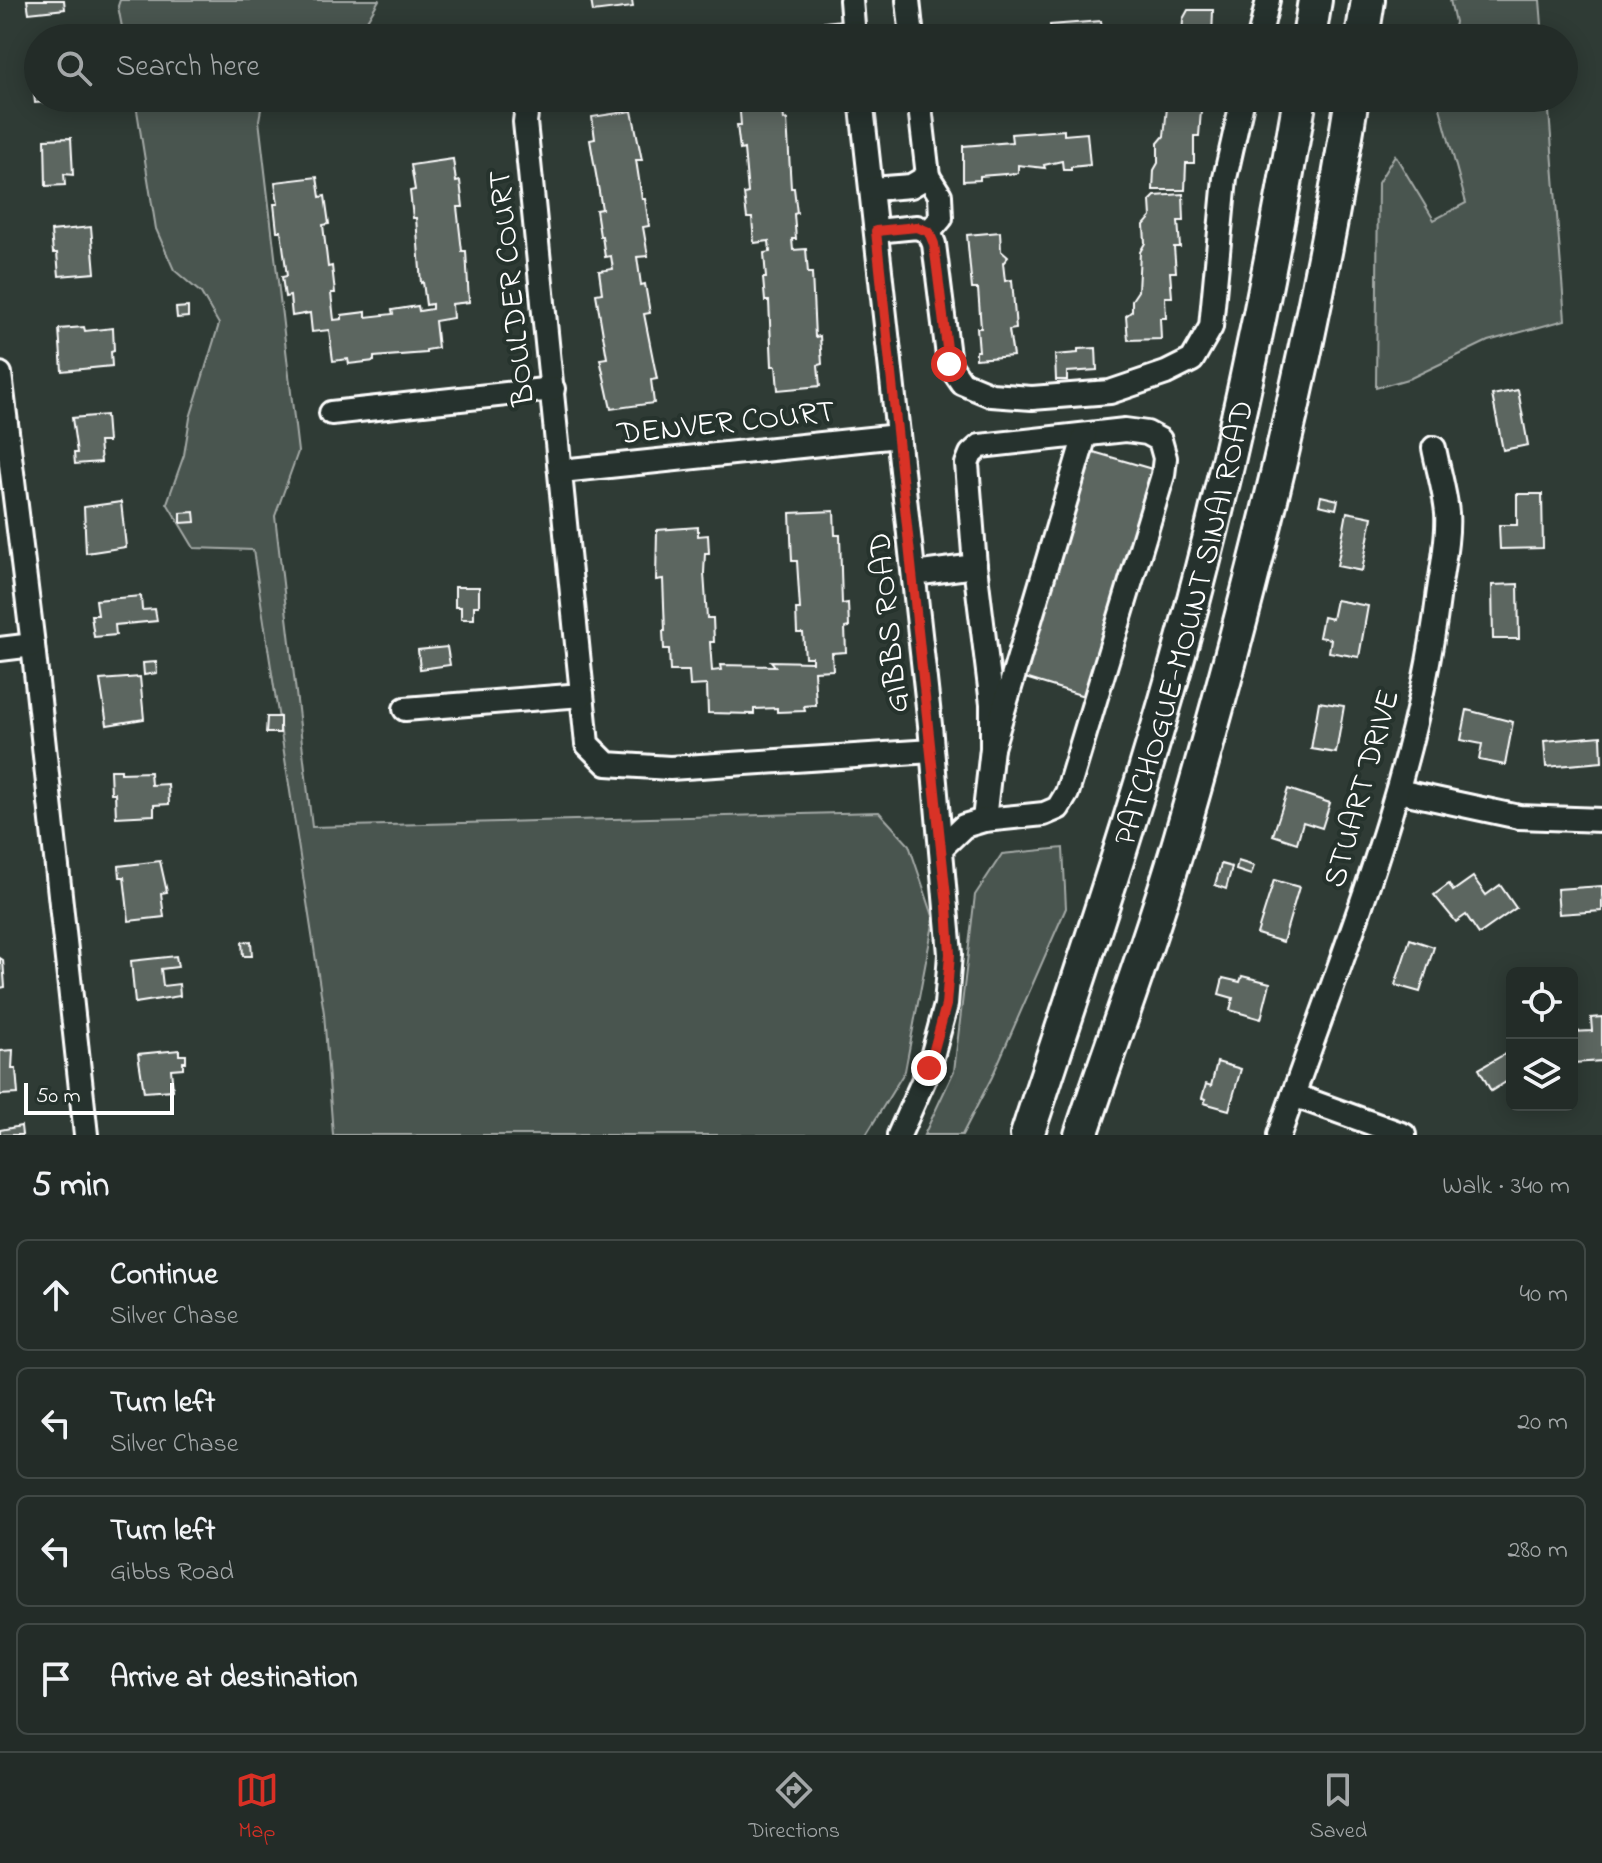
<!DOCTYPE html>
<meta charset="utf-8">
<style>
body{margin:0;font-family:"Indie Flower",sans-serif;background:#2b3430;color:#f1f3f6}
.controls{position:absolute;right:24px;bottom:24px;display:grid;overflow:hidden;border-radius:12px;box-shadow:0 4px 20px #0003}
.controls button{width:72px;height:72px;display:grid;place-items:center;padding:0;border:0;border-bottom:2px solid #404845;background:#232c28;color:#f1f3f6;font:40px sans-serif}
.scale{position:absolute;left:24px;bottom:20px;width:150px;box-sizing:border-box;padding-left:8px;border:4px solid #fff;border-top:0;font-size:22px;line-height:28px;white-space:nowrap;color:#fff;-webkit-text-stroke:6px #26332d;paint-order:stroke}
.stop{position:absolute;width:24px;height:24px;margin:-18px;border:6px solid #d93025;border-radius:50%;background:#fff}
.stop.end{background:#d93025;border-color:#fff;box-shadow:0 2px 8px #0008}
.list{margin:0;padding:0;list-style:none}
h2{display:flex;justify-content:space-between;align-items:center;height:104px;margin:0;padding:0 32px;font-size:34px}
h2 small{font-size:26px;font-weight:400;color:#a3a7a8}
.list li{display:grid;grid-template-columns:52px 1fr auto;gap:24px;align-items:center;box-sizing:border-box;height:112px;margin:0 16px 16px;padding:0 16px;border:2px solid #404845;border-radius:12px}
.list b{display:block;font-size:30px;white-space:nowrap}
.list p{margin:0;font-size:26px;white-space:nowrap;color:#a3a7a8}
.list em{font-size:26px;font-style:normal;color:#a3a7a8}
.icon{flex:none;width:44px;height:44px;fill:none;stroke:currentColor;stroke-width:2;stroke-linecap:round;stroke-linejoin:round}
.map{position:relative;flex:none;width:1602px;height:1135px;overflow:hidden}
.search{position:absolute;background:#232c28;box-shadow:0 4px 20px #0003;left:24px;right:24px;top:24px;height:88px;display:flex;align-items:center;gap:20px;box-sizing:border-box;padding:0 28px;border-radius:44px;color:#a3a7a8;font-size:30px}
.sheet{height:616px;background:#232c28}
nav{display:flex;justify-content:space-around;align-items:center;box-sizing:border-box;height:112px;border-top:2px solid #404845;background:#232c28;font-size:22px;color:#a3a7a8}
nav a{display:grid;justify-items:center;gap:4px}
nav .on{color:#d93025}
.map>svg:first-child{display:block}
</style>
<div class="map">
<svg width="1602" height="1135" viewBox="0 0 1602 1135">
<rect width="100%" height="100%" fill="#2f3b35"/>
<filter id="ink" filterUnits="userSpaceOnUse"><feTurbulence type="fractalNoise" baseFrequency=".0125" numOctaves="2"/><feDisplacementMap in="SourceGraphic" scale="16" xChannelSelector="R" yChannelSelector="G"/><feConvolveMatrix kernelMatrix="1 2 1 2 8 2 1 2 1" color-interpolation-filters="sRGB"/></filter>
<g filter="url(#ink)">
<g fill="#4a544f" stroke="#a4aaa7" stroke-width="2">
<path d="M 120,0 L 379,0 L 362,29 L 352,38 L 124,38 L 118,6 Z"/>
<path d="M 1450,0 L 1540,0 L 1543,38 L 1452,38 L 1455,22 Z"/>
<path d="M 135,98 L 263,98 L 259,120 L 298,452 L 275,516 L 312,827 L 879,812 L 909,845 L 934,919 L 905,1071 L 866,1135 L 333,1135 L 324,1013 L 253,550 L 194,548 L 167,503 L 184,455 L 190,418 L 219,324 L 201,293 L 174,270 L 156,229 Z"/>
<path d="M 1442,98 L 1548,98 L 1565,320 L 1488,341 L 1411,378 L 1376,388 L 1378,183 L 1395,155 L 1434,220 L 1466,203 L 1440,108 Z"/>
<path d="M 1063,848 L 1066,908 L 992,1077 L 962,1135 L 924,1135 L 954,1071 L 975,895 L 1002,854 Z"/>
</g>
<g fill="#5b6661" stroke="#fff" stroke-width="2">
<path d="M 27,0 L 64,0 L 65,9 L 29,13 Z"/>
<path d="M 591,0 L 632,0 L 633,7 L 593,12 Z"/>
<path d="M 1188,10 L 1213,10 L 1212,38 L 1182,38 L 1183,19 Z"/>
<path d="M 1101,21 L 1103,38 L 951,38 L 951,32 L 1001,28 L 1002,35 L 1020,34 L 1028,28 L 1032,33 L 1051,32 L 1050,25 Z"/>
<path d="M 38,52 L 38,98 L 61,98 L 61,101 L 35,103 L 30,53 Z"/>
<path d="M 782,98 L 784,120 L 787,119 L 791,188 L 794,188 L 797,213 L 794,214 L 796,239 L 792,239 L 793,250 L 806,249 L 808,273 L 812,273 L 815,337 L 820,336 L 822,364 L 818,365 L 820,386 L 778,390 L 776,366 L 772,366 L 769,301 L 765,301 L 763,278 L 766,278 L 764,253 L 770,252 L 769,241 L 754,243 L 752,218 L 747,218 L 744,194 L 748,193 L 744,149 L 740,150 L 737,125 L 741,125 L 739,100 Z"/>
<path d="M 1168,98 L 1202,98 L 1199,136 L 1194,136 L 1194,163 L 1186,163 L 1185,190 L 1153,190 L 1154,170 L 1158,163 L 1158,143 L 1164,136 Z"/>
<path d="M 632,111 L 642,160 L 636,160 L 642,199 L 645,199 L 649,226 L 643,227 L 648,256 L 637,257 L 641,285 L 645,284 L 650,313 L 644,314 L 657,379 L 651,380 L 654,403 L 611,409 L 600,359 L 607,358 L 596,294 L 602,293 L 599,271 L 613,269 L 611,256 L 605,257 L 602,236 L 600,236 L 596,210 L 602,209 L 590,140 L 595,139 L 592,117 Z"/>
<path d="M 1064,130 L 1064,135 L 1087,133 L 1090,165 L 1071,167 L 1071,170 L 1063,170 L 1062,161 L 1044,165 L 1045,168 L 1018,165 L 1018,173 L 980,176 L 980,180 L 963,181 L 963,146 L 1012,142 L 1011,134 Z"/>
<path d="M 71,138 L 73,175 L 64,174 L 65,185 L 46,186 L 45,139 Z"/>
<path d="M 453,159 L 456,182 L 460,181 L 463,207 L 457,207 L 462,251 L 466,251 L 469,302 L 452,304 L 453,318 L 435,321 L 438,348 L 426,350 L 426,353 L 374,357 L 374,361 L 349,364 L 348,359 L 333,361 L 329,330 L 312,332 L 310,313 L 292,316 L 290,296 L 285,297 L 282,277 L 287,276 L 281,231 L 277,231 L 274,204 L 278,204 L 275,182 L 317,177 L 320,197 L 325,196 L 329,224 L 323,225 L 328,267 L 332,266 L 335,293 L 331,293 L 334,320 L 342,319 L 342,315 L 366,312 L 366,317 L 393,314 L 392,310 L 418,306 L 419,311 L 432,309 L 432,304 L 426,305 L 423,282 L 421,283 L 416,218 L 413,218 L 410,191 L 415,190 L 411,165 Z"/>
<path d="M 1183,194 L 1184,221 L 1178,221 L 1180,247 L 1174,247 L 1176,272 L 1170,272 L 1172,297 L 1165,297 L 1166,318 L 1160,318 L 1161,339 L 1128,340 L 1126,316 L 1132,311 L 1132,300 L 1138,291 L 1140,252 L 1145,243 L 1144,225 L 1151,217 L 1150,201 L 1155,196 Z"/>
<path d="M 91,227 L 95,273 L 59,276 L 57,253 L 53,253 L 51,231 Z"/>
<path d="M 1000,232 L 1001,251 L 1008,257 L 1003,263 L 1005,281 L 1012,280 L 1016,329 L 1009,330 L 1013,356 L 976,359 L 976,351 L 979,351 L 977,328 L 981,328 L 978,289 L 972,289 L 967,235 Z"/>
<path d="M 188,307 L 188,317 L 177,318 L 176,308 Z"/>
<path d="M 84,327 L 85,331 L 113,328 L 114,351 L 111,352 L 112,366 L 62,371 L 59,329 Z"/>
<path d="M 1096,348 L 1097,370 L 1067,372 L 1067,380 L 1056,380 L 1055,355 L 1078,353 L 1078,349 Z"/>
<path d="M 1518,390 L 1528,445 L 1503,450 L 1492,395 Z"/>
<path d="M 106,415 L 108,442 L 99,442 L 101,462 L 75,464 L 74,453 L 77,453 L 72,418 Z"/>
<path d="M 1090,451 L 1152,469 L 1084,696 L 1022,677 Z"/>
<path d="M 1517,494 L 1542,494 L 1543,548 L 1500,549 L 1499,525 L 1517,525 Z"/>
<path d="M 1321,496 L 1338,500 L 1336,509 L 1319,505 Z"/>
<path d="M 121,502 L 126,547 L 86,553 L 84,507 Z"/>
<path d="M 834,511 L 835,535 L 840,535 L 842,604 L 848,603 L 849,627 L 845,628 L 846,652 L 832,653 L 833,670 L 814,671 L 816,705 L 804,706 L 805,711 L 777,712 L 777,708 L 754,709 L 754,714 L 708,713 L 707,685 L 690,686 L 689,671 L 670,671 L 669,649 L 664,649 L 663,631 L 665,631 L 663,579 L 656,580 L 657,530 L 698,527 L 698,536 L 708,535 L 709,553 L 705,553 L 704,573 L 707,618 L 713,618 L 714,642 L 710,642 L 712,671 L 721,670 L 720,665 L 775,666 L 771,661 L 812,662 L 812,657 L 805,657 L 803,633 L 797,633 L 796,609 L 800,609 L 797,561 L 792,561 L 790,513 Z"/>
<path d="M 194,512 L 195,522 L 181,523 L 181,513 Z"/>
<path d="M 1347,512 L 1372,517 L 1362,571 L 1337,566 Z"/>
<path d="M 1518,584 L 1519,639 L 1493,639 L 1492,585 Z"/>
<path d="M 455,587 L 479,587 L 479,606 L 474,606 L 474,619 L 461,619 L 461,607 L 455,607 Z"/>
<path d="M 141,596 L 142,610 L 155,609 L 157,621 L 115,625 L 116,635 L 94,637 L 91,615 L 98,615 L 96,600 Z"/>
<path d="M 1336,600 L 1368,606 L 1359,657 L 1329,652 L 1331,639 L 1319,637 L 1323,617 L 1332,619 Z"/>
<path d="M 447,647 L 450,665 L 420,669 L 418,650 Z"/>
<path d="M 156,662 L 157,673 L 144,675 L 143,663 Z"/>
<path d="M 140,677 L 144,719 L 107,725 L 100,680 Z"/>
<path d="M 1319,702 L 1344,706 L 1336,753 L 1311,749 Z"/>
<path d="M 1467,710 L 1513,722 L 1505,765 L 1479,760 L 1482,744 L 1461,740 Z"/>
<path d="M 267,717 L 280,717 L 280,733 L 266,733 Z"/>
<path d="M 1601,736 L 1602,762 L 1546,767 L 1544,741 Z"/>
<path d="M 110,770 L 121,770 L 121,773 L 150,772 L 151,785 L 168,784 L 169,804 L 154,805 L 154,815 L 116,817 L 115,793 L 111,793 Z"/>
<path d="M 1288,789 L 1330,803 L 1322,828 L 1303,822 L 1297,843 L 1273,835 Z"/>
<path d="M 160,861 L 167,892 L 161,893 L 164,917 L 129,921 L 124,877 L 120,877 L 119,866 Z"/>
<path d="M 1238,861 L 1254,866 L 1251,875 L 1236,870 Z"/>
<path d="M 1221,864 L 1232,867 L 1226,889 L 1215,885 Z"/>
<path d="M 1473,877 L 1486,895 L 1500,885 L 1516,908 L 1479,934 L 1466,915 L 1456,922 L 1434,895 L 1449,884 L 1453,891 Z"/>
<path d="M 1274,880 L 1299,887 L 1283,942 L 1257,934 Z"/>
<path d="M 1602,886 L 1602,911 L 1559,914 L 1557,889 Z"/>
<path d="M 1410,939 L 1434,947 L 1420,992 L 1395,985 Z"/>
<path d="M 251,941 L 252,956 L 243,956 L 242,942 Z"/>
<path d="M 176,956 L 178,967 L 161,969 L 163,986 L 179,984 L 180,996 L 135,1003 L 131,961 Z"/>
<path d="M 0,958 L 3,960 L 5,987 L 0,988 Z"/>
<path d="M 1242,976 L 1270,983 L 1261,1019 L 1230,1010 L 1233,998 L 1219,994 L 1223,978 L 1240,982 Z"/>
<path d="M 1602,1017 L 1602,1061 L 1573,1063 L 1572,1032 L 1592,1031 L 1591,1018 Z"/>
<path d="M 13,1050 L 12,1069 L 16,1069 L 18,1094 L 0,1095 L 0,1051 Z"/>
<path d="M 179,1050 L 179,1055 L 186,1055 L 186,1062 L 183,1062 L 183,1068 L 171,1069 L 173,1090 L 144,1092 L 138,1054 Z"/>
<path d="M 1512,1050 L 1512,1084 L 1509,1086 L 1506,1082 L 1491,1091 L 1479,1069 Z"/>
<path d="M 1217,1062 L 1241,1069 L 1229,1110 L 1204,1103 L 1206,1099 L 1202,1098 L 1206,1084 L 1211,1086 Z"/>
<path d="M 21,1126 L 22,1135 L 0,1135 L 0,1130 Z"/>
</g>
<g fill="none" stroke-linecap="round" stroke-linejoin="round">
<g stroke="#fff" stroke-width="28">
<g id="minor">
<path d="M 851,0 L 854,38"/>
<path d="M 908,0 L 912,38"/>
<path d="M 798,38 L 853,32"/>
<path d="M 1259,38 L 1268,0"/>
<path d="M 528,98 L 525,122 L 587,744 L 607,764 L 670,768 L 932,751"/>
<path d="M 861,98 L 930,725 L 950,954 L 946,1005 L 929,1068 L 899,1135"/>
<path d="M 928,176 L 940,195 L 941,218 L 929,232"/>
<path d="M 872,189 L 911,186 L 928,176 L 919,98"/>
<path d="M 876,231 L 917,227 L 929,232 L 934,244 L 949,364 L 962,383 L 991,395 L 1032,398 L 1110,392 L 1166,373 L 1192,360 L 1211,327 L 1225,178 L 1243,98"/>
<path d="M 0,374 L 33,645 L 86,1135"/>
<path d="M 331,413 L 553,389"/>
<path d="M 561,471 L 898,436"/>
<path d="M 975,566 L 992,704 L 992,748 L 984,820"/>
<path d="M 914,574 L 975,566 L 967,464 L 971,454 L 980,446 L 1125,430 L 1147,433 L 1160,440 L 1165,458 L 1163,475 L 1067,793 L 1058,808 L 1044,814 L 984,820 L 964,826 L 941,848"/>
<path d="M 0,649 L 33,645"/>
<path d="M 405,709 L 582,695"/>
<path d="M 992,748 L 1085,435"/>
<path d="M 1398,791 L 1519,817 L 1602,820"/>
<path d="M 1293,1095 L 1404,1135"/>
<path d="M 1279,1135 C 1340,959 1415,784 1438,598 C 1441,573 1449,538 1447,513 C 1445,491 1438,469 1434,448"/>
</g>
</g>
<g stroke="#fff" stroke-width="38">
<g id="highway">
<path d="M 1309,38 L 1315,0"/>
<path d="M 1362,38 L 1368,0"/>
<path id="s1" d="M 1027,1135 C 1082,968 1139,801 1185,632 C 1233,456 1270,277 1300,98"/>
<path d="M 1081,1135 C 1114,1036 1152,937 1181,836 C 1251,593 1313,348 1352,98"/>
</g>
</g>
<use href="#minor" stroke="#26332d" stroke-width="22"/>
<use href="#highway" stroke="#26332d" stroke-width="32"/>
</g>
</g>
<g fill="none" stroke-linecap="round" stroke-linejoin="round" filter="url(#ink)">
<path stroke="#d93025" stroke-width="10" d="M 929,1068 L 946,1005 L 950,954 L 947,906 L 876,231 L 917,227 L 929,232 L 934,244 L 949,364"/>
</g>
<g text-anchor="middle" stroke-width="8" stroke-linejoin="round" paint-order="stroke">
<g font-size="32" fill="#fff" stroke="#26332d">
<text transform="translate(510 288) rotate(-96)" y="11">BOULDER COURT</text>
<text transform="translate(726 421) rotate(-6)" y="11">DENVER COURT</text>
<text dy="11" stroke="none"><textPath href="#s1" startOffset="536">PATCHOGUE-MOUNT SINAI ROAD</textPath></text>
<text transform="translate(887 623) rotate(-96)" y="11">GIBBS ROAD</text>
<text transform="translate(1360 788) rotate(-74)" y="11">STUART DRIVE</text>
</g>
</g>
</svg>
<div class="controls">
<button><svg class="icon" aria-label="locate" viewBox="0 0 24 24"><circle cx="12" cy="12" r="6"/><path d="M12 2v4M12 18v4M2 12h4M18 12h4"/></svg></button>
<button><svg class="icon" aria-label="layers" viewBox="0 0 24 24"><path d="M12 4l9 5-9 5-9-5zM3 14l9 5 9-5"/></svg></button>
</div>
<div class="scale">50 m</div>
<div class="stop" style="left:949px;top:364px"></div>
<div class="stop end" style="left:929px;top:1068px"></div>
<div class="search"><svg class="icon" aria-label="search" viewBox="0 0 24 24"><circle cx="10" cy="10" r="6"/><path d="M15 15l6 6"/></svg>Search here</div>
</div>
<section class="sheet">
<h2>5 min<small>Walk · 340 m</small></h2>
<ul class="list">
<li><svg class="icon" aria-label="ahead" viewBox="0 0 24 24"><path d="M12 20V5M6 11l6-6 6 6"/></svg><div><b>Continue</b><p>Silver Chase</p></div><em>40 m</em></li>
<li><svg class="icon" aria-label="left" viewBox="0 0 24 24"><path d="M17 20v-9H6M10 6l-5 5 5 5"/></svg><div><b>Turn left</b><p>Silver Chase</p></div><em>20 m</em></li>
<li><svg class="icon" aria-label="left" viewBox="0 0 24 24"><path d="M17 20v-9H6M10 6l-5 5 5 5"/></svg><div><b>Turn left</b><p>Gibbs Road</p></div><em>280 m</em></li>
<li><svg class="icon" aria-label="arrive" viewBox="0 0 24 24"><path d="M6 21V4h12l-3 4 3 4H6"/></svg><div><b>Arrive at destination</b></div></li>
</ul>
</section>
<nav>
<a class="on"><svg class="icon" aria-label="map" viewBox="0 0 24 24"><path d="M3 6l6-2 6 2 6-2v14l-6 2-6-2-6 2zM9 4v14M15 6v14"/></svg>Map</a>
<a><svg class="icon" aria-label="directions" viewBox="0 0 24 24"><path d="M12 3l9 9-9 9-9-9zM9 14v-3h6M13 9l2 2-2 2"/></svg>Directions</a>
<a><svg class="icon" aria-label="saved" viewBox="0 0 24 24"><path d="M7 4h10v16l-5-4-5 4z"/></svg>Saved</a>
</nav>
